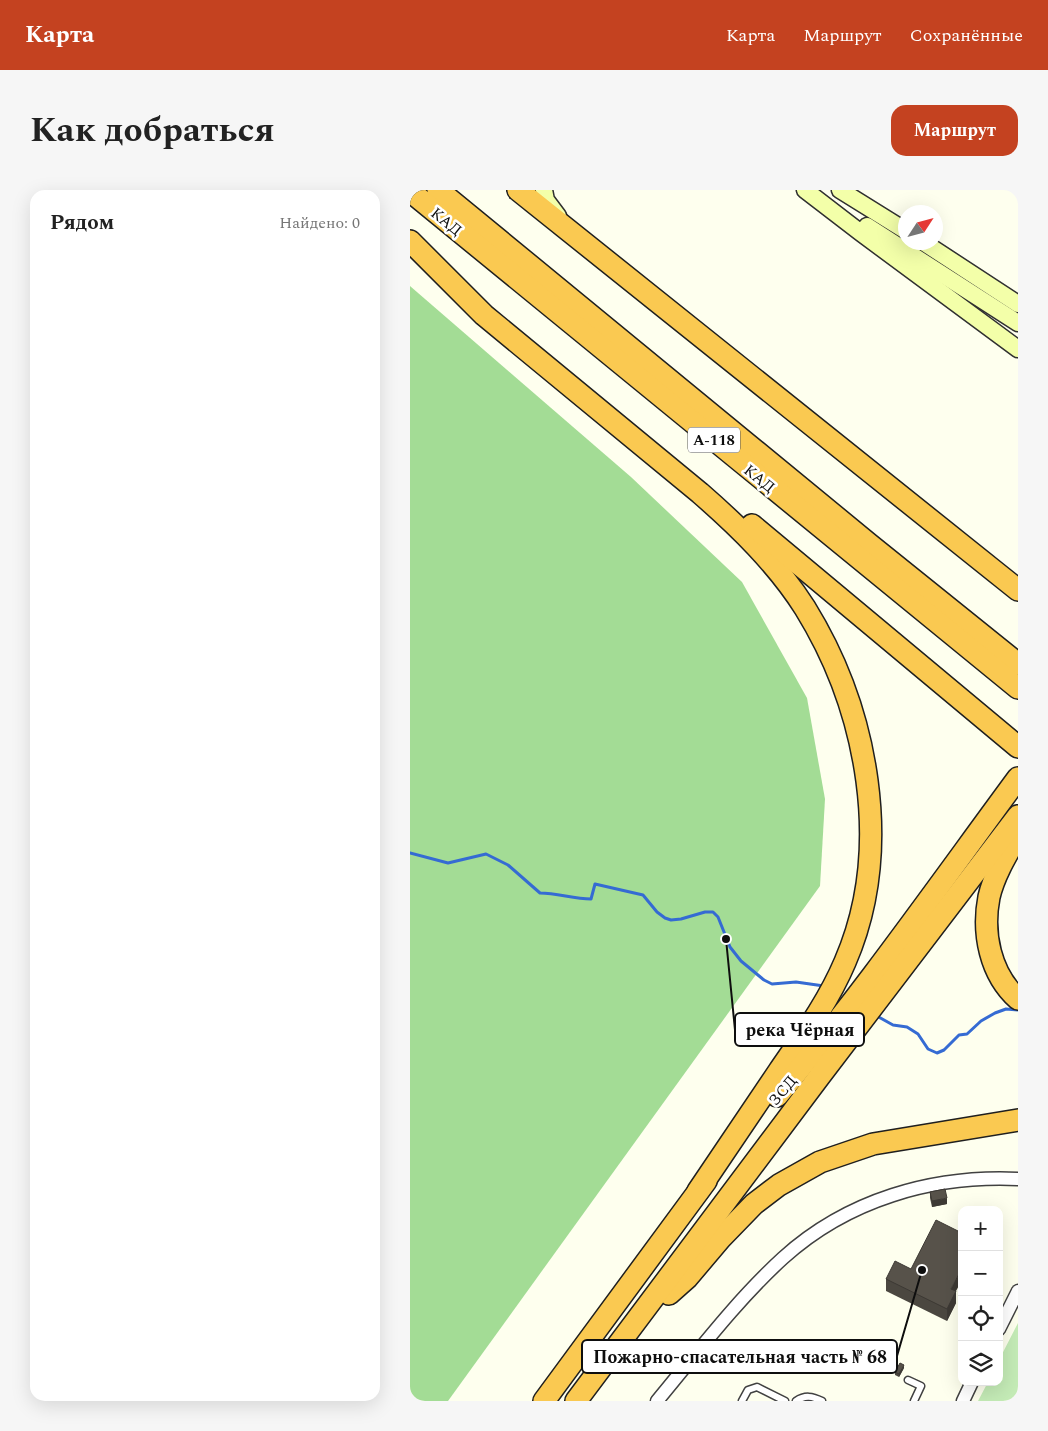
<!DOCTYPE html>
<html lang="ru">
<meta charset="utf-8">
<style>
body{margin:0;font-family:Spectral,serif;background:#f6f6f6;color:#222}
.controls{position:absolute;right:15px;bottom:15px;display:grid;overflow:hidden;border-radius:10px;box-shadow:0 5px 20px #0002}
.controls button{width:45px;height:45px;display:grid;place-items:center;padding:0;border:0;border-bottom:1px solid #e0e0e0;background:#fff;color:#222;font:25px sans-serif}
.compass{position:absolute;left:488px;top:15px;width:45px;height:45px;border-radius:50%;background:#fff;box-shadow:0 5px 20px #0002;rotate:54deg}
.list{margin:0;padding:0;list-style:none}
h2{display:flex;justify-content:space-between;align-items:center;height:65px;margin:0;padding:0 20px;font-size:21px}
h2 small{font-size:16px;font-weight:400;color:#767676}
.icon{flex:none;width:28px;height:28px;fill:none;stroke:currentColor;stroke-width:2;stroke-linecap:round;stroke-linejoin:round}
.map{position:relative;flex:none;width:608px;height:1211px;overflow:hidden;border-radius:15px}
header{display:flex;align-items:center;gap:30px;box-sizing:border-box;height:70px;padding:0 25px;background:#c44220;color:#fff}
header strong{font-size:24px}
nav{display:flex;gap:28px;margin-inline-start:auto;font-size:18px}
.intro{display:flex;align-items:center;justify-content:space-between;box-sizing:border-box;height:120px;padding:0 30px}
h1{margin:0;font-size:35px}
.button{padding:12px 22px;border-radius:15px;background:#c44220;color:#fff;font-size:18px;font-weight:700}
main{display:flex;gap:30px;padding:0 30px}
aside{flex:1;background:#fff;border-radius:15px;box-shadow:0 5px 20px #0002}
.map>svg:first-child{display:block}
</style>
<header>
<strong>Карта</strong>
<nav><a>Карта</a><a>Маршрут</a><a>Сохранённые</a></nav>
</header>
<div class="intro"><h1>Как добраться</h1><a class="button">Маршрут</a></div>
<main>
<aside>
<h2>Рядом<small>Найдено: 0</small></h2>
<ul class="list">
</ul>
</aside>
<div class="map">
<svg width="608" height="1211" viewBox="0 0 608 1211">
<rect width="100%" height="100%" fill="#feffee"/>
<path fill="#c4ebb6" d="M 608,1133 L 608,1211 L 568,1211 L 578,1192 L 589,1192 L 589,1170 Z"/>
<path fill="#a3dc95" d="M 0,96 L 221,287 L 332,392 L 397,508 L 415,609 L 410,696 L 38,1211 L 0,1211 Z"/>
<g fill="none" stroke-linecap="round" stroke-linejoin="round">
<g stroke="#356bd3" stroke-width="3">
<path d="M 0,663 L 38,673 L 76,664 L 98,675 L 130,703 C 148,703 163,709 181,709 L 185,694 L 233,705 L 247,722 L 255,728 L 261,730 L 271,729 L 295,722 L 303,722 L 308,727 L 320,757 L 331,771 L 354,790 L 362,794 L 386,792 L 414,796"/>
<path d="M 465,825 L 483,835 L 497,837 L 508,844 L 518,859 L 527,863 L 534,860 L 549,845 L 557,844 L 571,831 L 585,823 L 596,819 L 608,820"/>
</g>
<g stroke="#414141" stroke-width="9">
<g id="lane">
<path d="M 498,1190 L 511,1196 L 504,1211"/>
<path d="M 332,1211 L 338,1200 L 347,1197 L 375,1211"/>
<path d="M 386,1211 C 395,1205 402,1206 412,1211"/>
</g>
</g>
<g stroke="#414141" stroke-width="15">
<g id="street">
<path d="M 589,1139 L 608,1101"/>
<path d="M 247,1211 C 287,1163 326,1111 373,1068 C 437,1010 522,985 608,989"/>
<path d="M 553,1211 L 562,1192"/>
</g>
</g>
<g stroke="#303030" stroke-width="19">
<g id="secondary">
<path d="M 134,0 L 136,10 L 148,26"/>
<path d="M 395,0 L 451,43 L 608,159"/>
<path d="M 430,0 L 496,41"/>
<path d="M 457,36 L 608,133"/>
<path d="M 513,52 L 608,114"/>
</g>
</g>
<g stroke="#1f1f1f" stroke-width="24">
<g id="highway">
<path d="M 28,0 L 459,354 L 608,474"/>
<path d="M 108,0 L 608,400"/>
<path d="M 0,1 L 608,498"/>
<path d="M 0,51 L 74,125 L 290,303 C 329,337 367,374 395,418 C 458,520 484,659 435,772 C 418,812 393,846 369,881 C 342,921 315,961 288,1001"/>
<path d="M 342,335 L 608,557"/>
<path d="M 608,645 C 597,664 584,685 579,707 C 572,743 580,784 608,809"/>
<path d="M 367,906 C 452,805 529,695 608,588"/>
<path d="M 259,1104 L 277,1088 L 310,1049 L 344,1014 L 369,995 L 410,972 L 463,954 L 608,930"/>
<path d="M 134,1211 L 296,991"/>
<path d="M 166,1211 L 409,887 L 608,626"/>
</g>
</g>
<use href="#lane" stroke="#fff" stroke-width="6"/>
<use href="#street" stroke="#fff" stroke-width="12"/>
<use href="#secondary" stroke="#f3ffa9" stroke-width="16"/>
<use href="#highway" stroke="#fac951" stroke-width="21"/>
</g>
<g fill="#4b4740">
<path d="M 520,1002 L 537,1014 L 522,1017 L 520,1008 Z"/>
<path d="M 501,1079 L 546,1101 L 546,1113 L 537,1131 L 476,1101 L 476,1089 Z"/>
<path d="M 494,1178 L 489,1187 L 485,1185 L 485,1182 Z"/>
</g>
<g fill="#3d3934">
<path d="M 537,1008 L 537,1014 L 522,1017 L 522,1011 Z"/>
<path d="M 552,1078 L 552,1090 L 546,1101 L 546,1113 L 537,1131 L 537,1119 L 541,1099 Z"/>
<path d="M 494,1175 L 494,1178 L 489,1187 L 489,1184 Z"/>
</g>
<g fill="#57524a" stroke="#3d3934">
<path d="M 535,999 L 537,1008 L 522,1011 L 520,1002 Z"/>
<path d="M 526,1030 L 552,1043 L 552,1078 L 541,1099 L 546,1101 L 537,1119 L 476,1089 L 485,1071 L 501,1079 Z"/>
<path d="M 490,1173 L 494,1175 L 489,1184 L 485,1182 Z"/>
</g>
<g text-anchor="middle" stroke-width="5" stroke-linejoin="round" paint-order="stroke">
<rect fill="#fff" stroke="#565656" stroke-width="1" x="278" y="237.5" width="52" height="25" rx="4"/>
<g font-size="15" font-weight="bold" fill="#0e0e0e">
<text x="304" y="255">А-118</text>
</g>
<g font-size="16" fill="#0e0e0e" stroke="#fff">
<text transform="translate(37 31) rotate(39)" y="6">КАД</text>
<text transform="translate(350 288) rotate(39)" y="6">КАД</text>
<text transform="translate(372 900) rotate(-50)" y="6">ЗСД</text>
</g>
</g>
<path fill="none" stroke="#0e0e0e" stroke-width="2" d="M316 749L325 840M512 1080L487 1166"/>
<g fill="#0e0e0e" stroke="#fff" stroke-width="2">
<circle cx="316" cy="749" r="5"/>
<circle cx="512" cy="1080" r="5"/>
</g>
<g fill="#fff" stroke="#0e0e0e" stroke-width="2">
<rect x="325" y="823" width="129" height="33" rx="5"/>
<rect x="172" y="1150" width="315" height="33" rx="5"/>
</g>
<g font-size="18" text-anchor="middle" font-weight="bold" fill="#0e0e0e">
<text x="390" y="846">река Чёрная</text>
<text x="330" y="1173">Пожарно-спасательная часть № 68</text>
</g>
</svg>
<div class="controls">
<button>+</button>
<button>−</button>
<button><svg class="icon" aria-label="locate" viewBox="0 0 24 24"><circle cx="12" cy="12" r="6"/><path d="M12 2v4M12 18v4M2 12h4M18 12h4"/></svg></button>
<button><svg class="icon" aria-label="layers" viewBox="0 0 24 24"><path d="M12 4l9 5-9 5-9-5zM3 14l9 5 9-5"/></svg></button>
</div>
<svg class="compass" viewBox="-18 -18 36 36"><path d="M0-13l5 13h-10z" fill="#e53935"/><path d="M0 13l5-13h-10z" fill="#767676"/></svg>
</div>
</main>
